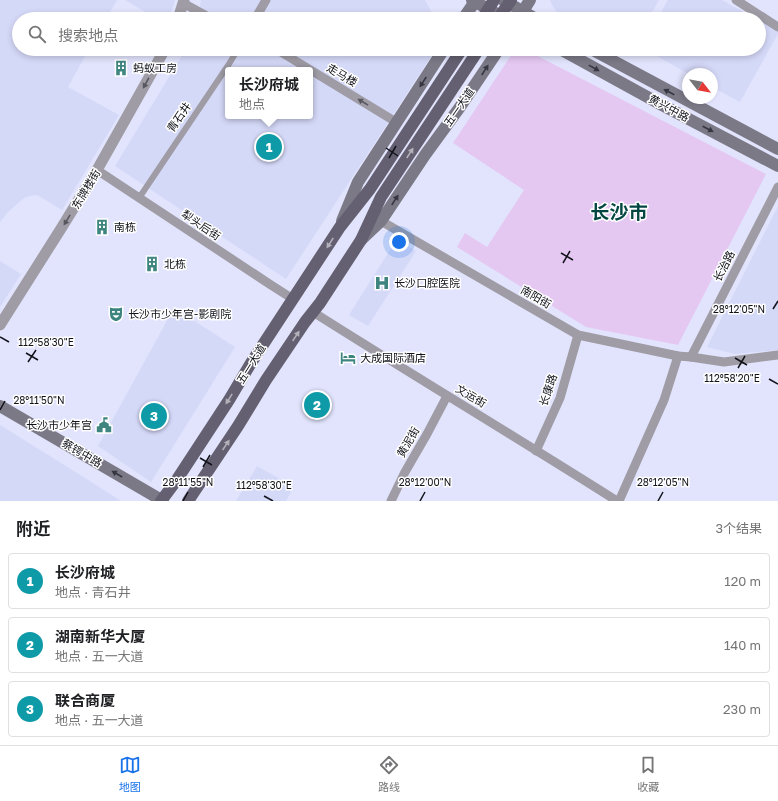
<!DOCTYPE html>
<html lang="zh">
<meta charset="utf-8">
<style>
body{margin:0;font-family:"Golos Text","Noto Sans SC",sans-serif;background:#f2f2f2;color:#202124}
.compass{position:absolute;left:682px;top:68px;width:36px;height:36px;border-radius:50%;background:#fff;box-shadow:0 2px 6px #0003;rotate:121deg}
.you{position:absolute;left:399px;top:242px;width:14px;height:14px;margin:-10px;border:3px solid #fff;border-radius:50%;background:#1a73e8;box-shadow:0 0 0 6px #1a73e833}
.badge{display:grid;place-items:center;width:26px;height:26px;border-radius:50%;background:#1a73e8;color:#fff;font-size:13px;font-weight:700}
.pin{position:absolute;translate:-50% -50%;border:2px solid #fff;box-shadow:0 1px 4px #0006}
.popup{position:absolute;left:225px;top:67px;width:88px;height:52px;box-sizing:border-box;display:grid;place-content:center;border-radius:4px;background:#fff;filter:drop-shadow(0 1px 3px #0005);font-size:13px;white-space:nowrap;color:#757577}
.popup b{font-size:15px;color:#202124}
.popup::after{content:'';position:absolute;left:50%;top:100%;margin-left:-8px;border:8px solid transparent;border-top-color:#fff}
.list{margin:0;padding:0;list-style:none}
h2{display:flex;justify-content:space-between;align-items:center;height:52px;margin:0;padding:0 16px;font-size:17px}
h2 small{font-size:13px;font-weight:400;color:#757577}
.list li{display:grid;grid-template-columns:26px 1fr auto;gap:12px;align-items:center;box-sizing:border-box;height:56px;margin:0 8px 8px;padding:0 8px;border:1px solid #e0e0e0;border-radius:4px}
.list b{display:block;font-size:15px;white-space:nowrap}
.list p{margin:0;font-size:13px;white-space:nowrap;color:#757577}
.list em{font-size:13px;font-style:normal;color:#757577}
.icon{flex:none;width:22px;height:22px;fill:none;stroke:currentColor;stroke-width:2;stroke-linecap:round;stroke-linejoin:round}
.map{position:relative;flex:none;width:778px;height:501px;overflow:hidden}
.search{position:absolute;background:#fff;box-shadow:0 2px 6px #0003;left:12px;right:12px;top:12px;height:44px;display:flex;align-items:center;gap:10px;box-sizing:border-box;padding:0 14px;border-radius:22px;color:#757577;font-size:15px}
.sheet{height:244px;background:#fff}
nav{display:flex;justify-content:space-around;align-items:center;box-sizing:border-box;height:56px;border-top:1px solid #e0e0e0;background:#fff;font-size:11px;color:#757577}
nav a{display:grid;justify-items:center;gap:2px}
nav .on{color:#1a73e8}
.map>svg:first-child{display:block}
</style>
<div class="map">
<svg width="778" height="501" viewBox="0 0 778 501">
<rect width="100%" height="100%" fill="#e1e4fc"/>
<g fill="#d5d9f8" fill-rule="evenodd">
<path d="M 0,0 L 117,0 L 106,19 L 19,19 L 19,49 L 89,49 L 68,87 L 119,115 L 62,210 L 39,196 L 35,195 L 30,196 L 24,198 L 17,204 L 7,213 L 0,222 Z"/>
<path d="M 125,0 L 175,0 L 169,19 L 157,19 Z"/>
<path d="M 201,0 L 425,0 L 435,19 L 198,19 Z"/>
<path d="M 550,0 L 659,0 L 648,19 L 562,19 L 552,5 Z"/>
<path d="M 668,0 L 722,0 L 756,19 L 657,19 Z"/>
<path d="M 759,20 L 778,31 L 778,34 L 740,102 L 712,87 L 712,74 L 689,74 L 644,49 L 759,49 Z"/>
<path d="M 186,49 L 436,49 L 286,279 L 115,166 ZM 228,70 L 310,70 L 310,116 L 228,116 Z"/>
<path d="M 778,206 L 778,350 L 735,354 L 707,347 Z"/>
<path d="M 397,239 L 416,251 L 368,326 L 349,315 Z"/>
<path d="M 0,261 L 21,274 L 0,307 Z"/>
<path d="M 174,308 L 235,347 L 151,482 L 98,446 Z"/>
<path d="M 0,425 L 82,476 L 121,501 L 0,501 Z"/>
<path d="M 257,466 L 294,487 L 286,501 L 236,501 Z"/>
</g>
<path fill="#e5c8f2" d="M 526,50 L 766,174 L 678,345 L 586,327 L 457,247 L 465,233 L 487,247 L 524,190 L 453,143 L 512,54 Z"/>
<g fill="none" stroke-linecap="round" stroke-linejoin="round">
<path stroke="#9f9ca6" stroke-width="6" d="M 139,198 L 229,64 L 238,49"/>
<g stroke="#9f9ca6" stroke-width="9">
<path d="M 736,0 L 778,27"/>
<path d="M 183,3 L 212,19"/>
<path d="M 255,19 L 266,0"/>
<path d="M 276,49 L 396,122"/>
<path d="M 97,170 L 271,285 L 293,299"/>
<path d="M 381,221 L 578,335 L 678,356 L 691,357 L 724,362 L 778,355"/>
<path d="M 313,312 C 414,376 516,437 617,501"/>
<path d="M 691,357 L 778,187"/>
<path d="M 536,451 L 560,398 L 578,335"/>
<path d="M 391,501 L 405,472 L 427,434 L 447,396"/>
<path d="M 619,501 L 664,400 L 678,356"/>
</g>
<g stroke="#9f9ca6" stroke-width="11">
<path d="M 178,19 L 184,0"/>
<path d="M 0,325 L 62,227 L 97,170 L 165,49"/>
</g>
<g stroke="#7c7987" stroke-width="12">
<path d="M 472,0 L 506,19"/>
<path d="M 503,0 L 536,19"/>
<path d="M 463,19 L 476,0"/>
<path d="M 518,19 L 530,0"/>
<path d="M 560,49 L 662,105 L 778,166"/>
<path d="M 591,49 L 778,149"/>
<path d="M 342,221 L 358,182 L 444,49"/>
<path d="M 361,240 L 381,221 L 425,155 L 460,107 L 499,49"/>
<path d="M 0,406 L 163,501"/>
</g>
<g stroke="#646071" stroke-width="12">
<path d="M 161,501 L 176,481 L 229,400 L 251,363 L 340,227 L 370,189 L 462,49"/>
<path d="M 188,501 L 238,426 L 266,380 L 305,322 L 320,303 L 361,240 L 381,197 L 479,49"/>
</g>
<g stroke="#646071" stroke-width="12">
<path d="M 482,19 L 494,0"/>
<path d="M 498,19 L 511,0"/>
</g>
</g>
<defs><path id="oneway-solid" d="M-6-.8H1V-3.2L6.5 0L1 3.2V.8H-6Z"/></defs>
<g fill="#363640">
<use href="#oneway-solid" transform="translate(594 68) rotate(29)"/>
<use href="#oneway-solid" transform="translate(485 70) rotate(-57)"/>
<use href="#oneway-solid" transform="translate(423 82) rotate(123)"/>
<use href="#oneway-solid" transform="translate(669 92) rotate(-152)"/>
<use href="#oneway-solid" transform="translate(708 129) rotate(28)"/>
<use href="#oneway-solid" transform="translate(395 200) rotate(-57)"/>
<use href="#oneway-solid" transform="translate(117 474) rotate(-150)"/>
</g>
<g fill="#585760">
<use href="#oneway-solid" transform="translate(146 83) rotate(119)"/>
<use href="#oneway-solid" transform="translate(363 102) rotate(-149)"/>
<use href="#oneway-solid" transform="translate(67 220) rotate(121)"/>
</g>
<g fill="#b2b0b8">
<use href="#oneway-solid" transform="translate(410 153) rotate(-57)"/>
<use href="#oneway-solid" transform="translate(330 243) rotate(123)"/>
<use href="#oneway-solid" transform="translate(296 336) rotate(-56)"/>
<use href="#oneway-solid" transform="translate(229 399) rotate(122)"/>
<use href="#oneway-solid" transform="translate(226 445) rotate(-56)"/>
</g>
<path fill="none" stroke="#11121a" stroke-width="1.5" d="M 386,148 L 398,156M 389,158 L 396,146M 561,253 L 573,260M 563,263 L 570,251M 773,309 L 778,301M 0,337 L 9,342M 26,353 L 38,360M 735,358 L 747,365M 28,362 L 36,350M 738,368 L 745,356M 769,379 L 778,384M 0,410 L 5,401M 200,458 L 212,465M 203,467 L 210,455M 264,496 L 273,501M 183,501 L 188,492M 420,501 L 425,492M 658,501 L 663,492"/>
<defs>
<g id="building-bare" transform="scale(1.2)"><path d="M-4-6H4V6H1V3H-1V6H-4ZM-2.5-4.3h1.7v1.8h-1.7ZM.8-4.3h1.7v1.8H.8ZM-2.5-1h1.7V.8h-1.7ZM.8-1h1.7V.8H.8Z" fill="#3e8580" stroke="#fff" stroke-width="2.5" paint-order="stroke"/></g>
<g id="hospital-bare" transform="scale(1.2)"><path d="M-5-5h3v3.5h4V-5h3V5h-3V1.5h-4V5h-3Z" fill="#3e8580" stroke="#fff" stroke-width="2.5" paint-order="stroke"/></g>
<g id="theatre-bare" transform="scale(1.2)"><path d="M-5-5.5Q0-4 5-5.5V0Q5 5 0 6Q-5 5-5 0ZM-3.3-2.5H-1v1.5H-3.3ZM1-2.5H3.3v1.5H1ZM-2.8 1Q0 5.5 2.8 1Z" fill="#3e8580" stroke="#fff" stroke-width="2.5" paint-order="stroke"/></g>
<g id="hotel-bare" transform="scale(1.2)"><path d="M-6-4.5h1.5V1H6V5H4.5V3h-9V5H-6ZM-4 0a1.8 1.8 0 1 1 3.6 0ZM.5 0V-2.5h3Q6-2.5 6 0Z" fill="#3e8580" stroke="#fff" stroke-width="2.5" paint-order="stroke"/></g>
<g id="civic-bare" transform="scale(1.2)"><path d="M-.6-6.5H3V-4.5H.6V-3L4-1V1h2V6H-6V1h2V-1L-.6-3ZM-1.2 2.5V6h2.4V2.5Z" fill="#3e8580" stroke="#fff" stroke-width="2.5" paint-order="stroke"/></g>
</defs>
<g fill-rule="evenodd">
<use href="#building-bare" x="121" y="68"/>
<use href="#building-bare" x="102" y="227"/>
<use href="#building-bare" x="152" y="264"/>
<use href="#hospital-bare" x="382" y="283"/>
<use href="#theatre-bare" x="116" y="314"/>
<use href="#hotel-bare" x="348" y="358"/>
<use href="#civic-bare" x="104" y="425"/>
</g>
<g text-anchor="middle" stroke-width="3" stroke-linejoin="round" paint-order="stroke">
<g font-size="11" fill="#11121a" stroke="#fff" text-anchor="start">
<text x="133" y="72">蚂蚁工房</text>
<text x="114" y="231">南栋</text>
<text x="164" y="268">北栋</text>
<text x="394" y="287">长沙口腔医院</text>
<text x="128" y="318">长沙市少年宫-影剧院</text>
<text x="360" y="362">大成国际酒店</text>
<text x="92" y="429" text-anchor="end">长沙市少年宫</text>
</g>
<g font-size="11" fill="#11121a" stroke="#fff">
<text transform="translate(342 75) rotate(31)" y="4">走马楼</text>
<text transform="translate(459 107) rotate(-55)" y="4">五一大道</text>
<text transform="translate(669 108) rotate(28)" y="4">黄兴中路</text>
<text transform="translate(179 117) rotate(-56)" y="4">青石井</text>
<text transform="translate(86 189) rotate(-59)" y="4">东牌楼街</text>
<text transform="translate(201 225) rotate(34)" y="4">犁头后街</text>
<text transform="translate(724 266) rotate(-63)" y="4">长治路</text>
<text transform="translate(536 297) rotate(30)" y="4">南阳街</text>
<text transform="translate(251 364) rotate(-58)" y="4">五一大道</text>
<text transform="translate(548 390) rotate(-71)" y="4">长康路</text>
<text transform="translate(471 396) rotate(31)" y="4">文运街</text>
<text transform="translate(408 442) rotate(-60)" y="4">黄泥街</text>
<text transform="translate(82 453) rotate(30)" y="4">蔡锷中路</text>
</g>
<g font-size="19" font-weight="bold" fill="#034642" stroke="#fff">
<text x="619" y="219">长沙市</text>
</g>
</g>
<g font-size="10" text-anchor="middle" fill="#11121a" stroke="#fff" stroke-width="3" stroke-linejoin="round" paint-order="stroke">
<text x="739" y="313">28°12'05"N</text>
<text x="46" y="346">112°58'30"E</text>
<text x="732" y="382">112°58'20"E</text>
<text x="39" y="404">28°11'50"N</text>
<text x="188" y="486">28°11'55"N</text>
<text x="425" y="486">28°12'00"N</text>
<text x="663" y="486">28°12'05"N</text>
<text x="264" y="489">112°58'30"E</text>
</g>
</svg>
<svg class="compass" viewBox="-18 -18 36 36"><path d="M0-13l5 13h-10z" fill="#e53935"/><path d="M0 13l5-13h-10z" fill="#757577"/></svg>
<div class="you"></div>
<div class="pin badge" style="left:269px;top:147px;background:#0f9aa8">1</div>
<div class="popup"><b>长沙府城</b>地点</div>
<div class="pin badge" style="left:317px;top:405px;background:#0f9aa8">2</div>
<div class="pin badge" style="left:154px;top:416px;background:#0f9aa8">3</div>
<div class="search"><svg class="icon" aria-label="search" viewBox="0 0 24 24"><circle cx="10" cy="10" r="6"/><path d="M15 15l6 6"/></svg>搜索地点</div>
</div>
<section class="sheet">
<h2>附近<small>3个结果</small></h2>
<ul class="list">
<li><span class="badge" style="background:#0f9aa8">1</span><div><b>长沙府城</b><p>地点 · 青石井</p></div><em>120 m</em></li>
<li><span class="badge" style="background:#0f9aa8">2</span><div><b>湖南新华大厦</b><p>地点 · 五一大道</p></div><em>140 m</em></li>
<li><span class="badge" style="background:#0f9aa8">3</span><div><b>联合商厦</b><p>地点 · 五一大道</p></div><em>230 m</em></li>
</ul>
</section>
<nav>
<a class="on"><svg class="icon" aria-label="map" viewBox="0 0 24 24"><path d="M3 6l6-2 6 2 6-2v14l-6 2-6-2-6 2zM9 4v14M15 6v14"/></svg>地图</a>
<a><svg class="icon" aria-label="directions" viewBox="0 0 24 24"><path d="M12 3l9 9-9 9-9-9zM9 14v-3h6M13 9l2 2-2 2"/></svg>路线</a>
<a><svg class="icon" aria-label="saved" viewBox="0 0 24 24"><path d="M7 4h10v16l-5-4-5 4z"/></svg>收藏</a>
</nav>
